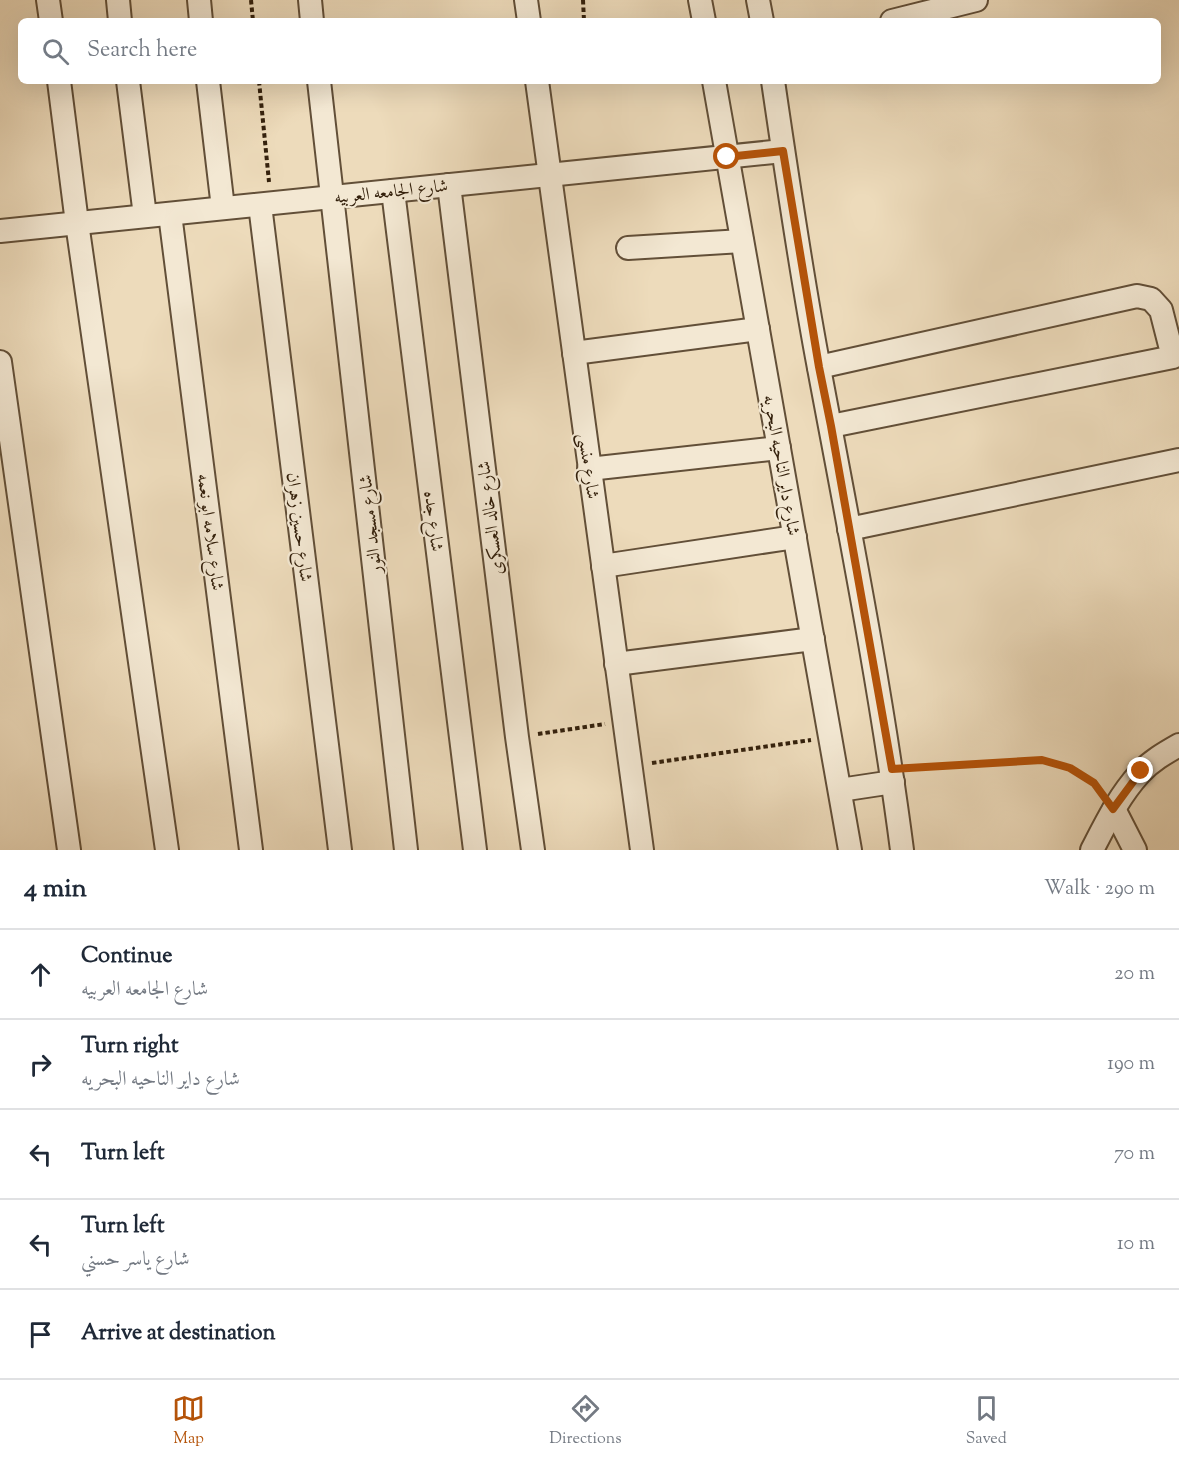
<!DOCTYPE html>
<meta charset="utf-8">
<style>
body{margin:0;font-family:"Sorts Mill Goudy",Amiri,serif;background:#f6f6f7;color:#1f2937}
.stop{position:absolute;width:18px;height:18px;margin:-14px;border:4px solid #b45309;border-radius:50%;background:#fff}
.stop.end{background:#b45309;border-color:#fff;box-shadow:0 2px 6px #0008}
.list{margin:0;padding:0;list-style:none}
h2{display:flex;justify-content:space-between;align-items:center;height:78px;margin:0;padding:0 24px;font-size:26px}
h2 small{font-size:20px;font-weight:400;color:#747a83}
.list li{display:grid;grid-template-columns:39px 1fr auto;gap:18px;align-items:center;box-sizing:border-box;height:90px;padding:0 24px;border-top:2px solid #e0e1e3}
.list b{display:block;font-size:22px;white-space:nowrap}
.list p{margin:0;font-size:20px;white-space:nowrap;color:#747a83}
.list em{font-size:20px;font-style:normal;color:#747a83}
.icon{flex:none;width:33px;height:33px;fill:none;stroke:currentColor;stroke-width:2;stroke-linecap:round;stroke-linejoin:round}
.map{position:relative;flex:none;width:1179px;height:850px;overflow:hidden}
.search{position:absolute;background:#fff;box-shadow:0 6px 24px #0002;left:18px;right:18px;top:18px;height:66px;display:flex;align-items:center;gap:15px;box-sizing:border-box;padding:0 21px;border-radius:9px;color:#747a83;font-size:22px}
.sheet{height:528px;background:#fff}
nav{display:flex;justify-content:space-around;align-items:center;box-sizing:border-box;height:84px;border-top:2px solid #e0e1e3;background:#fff;font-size:16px;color:#747a83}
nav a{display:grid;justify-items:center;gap:3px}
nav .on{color:#b45309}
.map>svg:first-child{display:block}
</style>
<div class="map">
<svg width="1179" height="850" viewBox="0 0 1179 850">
<rect width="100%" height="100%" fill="#eddbbb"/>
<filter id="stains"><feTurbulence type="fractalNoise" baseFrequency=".00333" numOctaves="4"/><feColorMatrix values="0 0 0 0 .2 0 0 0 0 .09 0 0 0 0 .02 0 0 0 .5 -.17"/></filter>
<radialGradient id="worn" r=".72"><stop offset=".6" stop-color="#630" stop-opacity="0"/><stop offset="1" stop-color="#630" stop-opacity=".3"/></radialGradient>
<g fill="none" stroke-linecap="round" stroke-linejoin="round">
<g stroke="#624f38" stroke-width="26">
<g id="minor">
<path d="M 48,0 L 51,21"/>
<path d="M 118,0 L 120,21"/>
<path d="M 199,0 L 201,21"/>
<path d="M 310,0 L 312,21"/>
<path d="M 526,0 L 529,21"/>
<path d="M 700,0 L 704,21"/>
<path d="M 758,0 L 762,21"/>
<path d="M 892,21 L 976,0"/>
<path d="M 59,81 L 77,223 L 167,850"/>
<path d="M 128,81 L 145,216"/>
<path d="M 208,81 L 223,208"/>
<path d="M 319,81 L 406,850"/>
<path d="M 537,81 L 642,850"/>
<path d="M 714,81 L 850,850"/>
<path d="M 773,81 C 787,177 801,273 819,368 C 849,528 881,688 902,850"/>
<path d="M 449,185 L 517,737 L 533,850"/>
<path d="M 393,191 L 475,850"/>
<path d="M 260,205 L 340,850"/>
<path d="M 170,214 L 251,850"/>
<path d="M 0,231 L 783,151"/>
<path d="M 628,248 L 742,241"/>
<path d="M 574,353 L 758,329"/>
<path d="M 0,362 L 69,850"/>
<path d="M 819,367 L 1137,296 L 1151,299 L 1161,310 L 1173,357 L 831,426"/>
<path d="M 589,469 L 779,448"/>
<path d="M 849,529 L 1179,460"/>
<path d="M 603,566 L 795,537"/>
<path d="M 616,664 L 813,639"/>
<path d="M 840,790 L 893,782"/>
<path d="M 1114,809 L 1135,850"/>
<path d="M 1092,850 C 1106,823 1119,796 1140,773 C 1151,761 1165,753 1179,745"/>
</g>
</g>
<g stroke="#33200c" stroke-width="4" stroke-dasharray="4.5 3" stroke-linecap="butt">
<path d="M 251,0 L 253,21"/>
<path d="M 583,0 L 584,21"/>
<path d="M 259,81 L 269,182"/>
<path d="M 538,734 L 605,724"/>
<path d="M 652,763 L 811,740"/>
<path d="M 910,768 L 1042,760 L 1069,768 L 1094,783 L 1100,791"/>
</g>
<use href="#minor" stroke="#f3e8d3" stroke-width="22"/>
</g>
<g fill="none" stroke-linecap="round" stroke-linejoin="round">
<path stroke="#b45309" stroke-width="8" d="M 727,157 L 783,151 L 819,367 L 831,426 L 892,769 L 1042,760 L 1070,768 L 1094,783 L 1113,809 L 1141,771"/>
</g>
<g text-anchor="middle" stroke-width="4.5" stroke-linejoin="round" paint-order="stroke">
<g font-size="18" fill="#33200c" stroke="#f3e8d3">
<text transform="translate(391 191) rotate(-6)" y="6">شارع الجامعه العربيه</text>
<text transform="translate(782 465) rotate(80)" y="6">شارع داير الناحيه البحريه</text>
<text transform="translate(589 466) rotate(82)" y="6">شارع منسى</text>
<text transform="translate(490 518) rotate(-97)" y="6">شارع خالد العسكرى</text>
<text transform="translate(434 521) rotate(83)" y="6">شارع جده</text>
<text transform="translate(370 524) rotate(-96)" y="6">شارع مسجد النور</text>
<text transform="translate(300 527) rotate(83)" y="6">شارع حسين زهران</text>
<text transform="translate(211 532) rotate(83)" y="6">شارع سلامه ابو نعمه</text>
</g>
</g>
<rect width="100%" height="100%" filter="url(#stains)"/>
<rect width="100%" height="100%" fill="url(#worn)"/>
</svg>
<div class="stop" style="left:727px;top:157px"></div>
<div class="stop end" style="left:1141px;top:771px"></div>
<div class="search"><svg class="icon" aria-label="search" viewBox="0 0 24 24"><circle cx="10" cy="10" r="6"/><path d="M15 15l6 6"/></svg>Search here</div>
</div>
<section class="sheet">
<h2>4 min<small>Walk · 290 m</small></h2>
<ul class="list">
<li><svg class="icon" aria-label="ahead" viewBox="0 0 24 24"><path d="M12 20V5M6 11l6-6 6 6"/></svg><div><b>Continue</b><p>شارع الجامعه العربيه</p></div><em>20 m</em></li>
<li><svg class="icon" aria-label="right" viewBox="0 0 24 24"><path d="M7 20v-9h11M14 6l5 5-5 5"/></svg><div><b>Turn right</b><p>شارع داير الناحيه البحريه</p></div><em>190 m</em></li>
<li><svg class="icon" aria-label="left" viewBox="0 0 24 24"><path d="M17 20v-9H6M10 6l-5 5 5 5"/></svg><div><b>Turn left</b></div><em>70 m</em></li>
<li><svg class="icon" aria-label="left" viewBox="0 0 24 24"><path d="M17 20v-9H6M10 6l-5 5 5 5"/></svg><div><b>Turn left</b><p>شارع ياسر حسني</p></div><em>10 m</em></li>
<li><svg class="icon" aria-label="arrive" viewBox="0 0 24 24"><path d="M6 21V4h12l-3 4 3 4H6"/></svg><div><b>Arrive at destination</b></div></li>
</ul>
</section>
<nav>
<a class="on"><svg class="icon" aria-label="map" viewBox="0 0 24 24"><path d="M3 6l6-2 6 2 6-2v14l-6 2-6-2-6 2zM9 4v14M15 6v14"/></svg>Map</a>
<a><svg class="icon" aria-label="directions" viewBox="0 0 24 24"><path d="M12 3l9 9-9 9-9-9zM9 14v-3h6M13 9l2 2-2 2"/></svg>Directions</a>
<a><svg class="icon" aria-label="saved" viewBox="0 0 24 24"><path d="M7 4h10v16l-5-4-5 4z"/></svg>Saved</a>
</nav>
